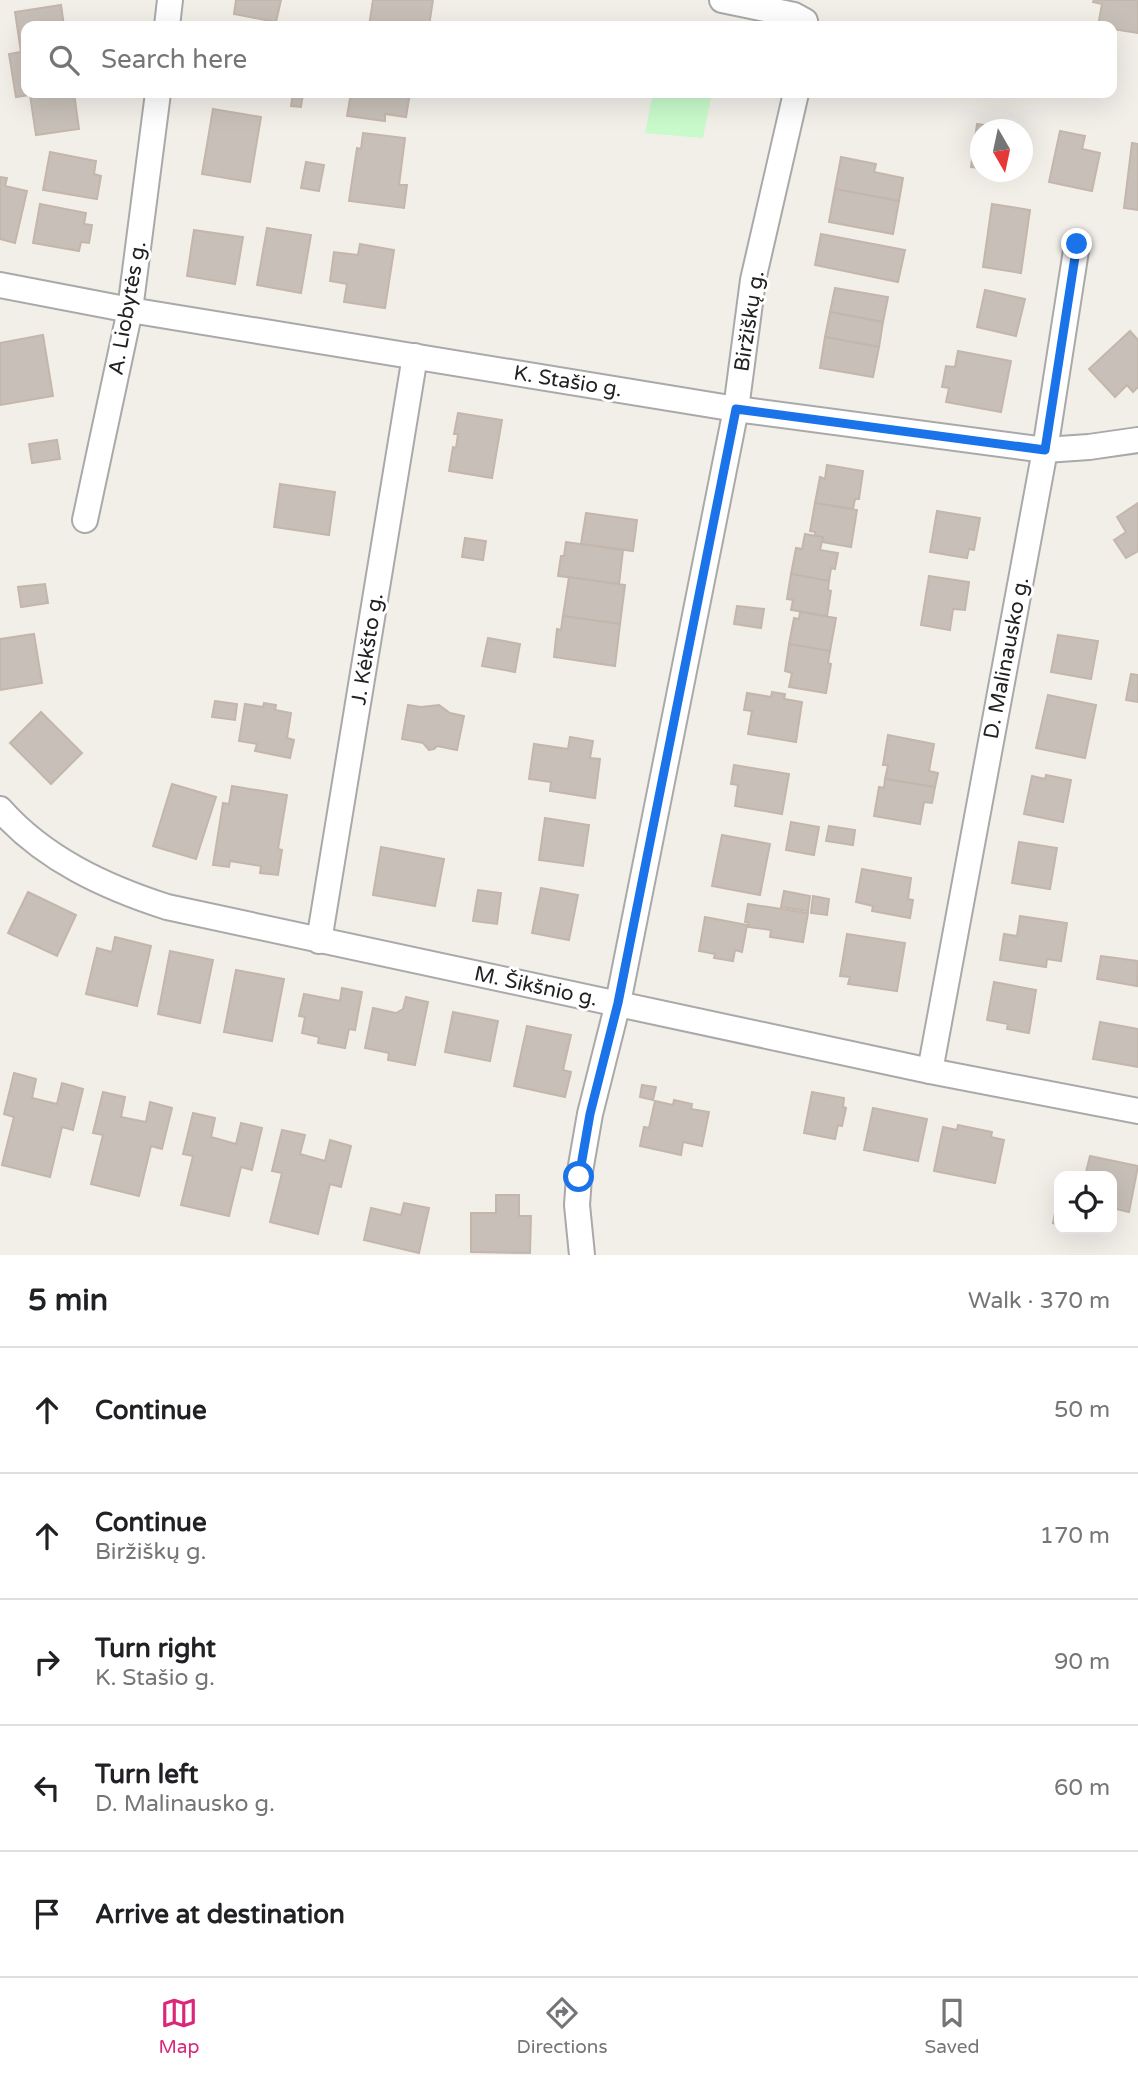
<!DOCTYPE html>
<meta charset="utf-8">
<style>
body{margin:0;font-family:"Varela Round",sans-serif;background:#f6f6f6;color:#202124}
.controls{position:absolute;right:21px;bottom:21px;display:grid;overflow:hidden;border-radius:14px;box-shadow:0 7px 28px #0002}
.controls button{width:63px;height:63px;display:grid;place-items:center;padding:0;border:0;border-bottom:2px solid #e0e0e0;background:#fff;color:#202124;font:35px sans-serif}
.compass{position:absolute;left:970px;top:119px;width:63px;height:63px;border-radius:50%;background:#fff;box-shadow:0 7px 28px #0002;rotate:171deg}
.stop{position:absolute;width:21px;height:21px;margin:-16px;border:5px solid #1a73e8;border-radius:50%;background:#fff}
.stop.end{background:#1a73e8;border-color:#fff;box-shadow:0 2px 7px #0008}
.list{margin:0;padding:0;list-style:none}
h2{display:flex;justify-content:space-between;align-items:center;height:91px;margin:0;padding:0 28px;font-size:30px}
h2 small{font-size:23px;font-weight:400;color:#757577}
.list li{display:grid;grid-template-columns:46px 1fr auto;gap:21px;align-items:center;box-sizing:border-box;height:126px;padding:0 28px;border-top:2px solid #e0e0e0}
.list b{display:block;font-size:26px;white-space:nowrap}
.list p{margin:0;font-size:23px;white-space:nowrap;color:#757577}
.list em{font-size:23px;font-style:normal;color:#757577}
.icon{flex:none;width:38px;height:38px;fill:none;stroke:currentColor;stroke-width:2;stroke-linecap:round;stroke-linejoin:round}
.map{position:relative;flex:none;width:1138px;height:1255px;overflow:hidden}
.search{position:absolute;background:#fff;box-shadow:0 7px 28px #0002;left:21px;right:21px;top:21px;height:77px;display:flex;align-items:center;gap:18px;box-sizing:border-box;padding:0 24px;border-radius:14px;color:#757577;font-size:26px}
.sheet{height:721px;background:#fff}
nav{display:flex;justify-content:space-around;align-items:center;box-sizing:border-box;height:98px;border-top:2px solid #e0e0e0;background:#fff;font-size:19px;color:#757577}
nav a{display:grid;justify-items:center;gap:4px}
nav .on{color:#db2777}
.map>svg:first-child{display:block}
</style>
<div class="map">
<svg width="1138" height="1255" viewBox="0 0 1138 1255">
<rect width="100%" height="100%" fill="#f2efe9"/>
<path fill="#c8facc" d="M 653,93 L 712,93 L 703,138 L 645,133 Z"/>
<g fill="#c7bfb8" stroke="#c4b6ab" stroke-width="2">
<path d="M 236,0 L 281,0 L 276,22 L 234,14 Z"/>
<path d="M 373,0 L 433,0 L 429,26 L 369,26 Z"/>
<path d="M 1094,0 L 1138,0 L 1138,33 L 1112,29 L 1112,26 L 1098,26 L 1102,4 L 1093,2 Z"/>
<path d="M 61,5 L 64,26 L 26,26 L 26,51 L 21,52 L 15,12 Z"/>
<path d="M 26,51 L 26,93 L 42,93 L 16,97 L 9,54 Z"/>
<path d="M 42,93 L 74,93 L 79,129 L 36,135 L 30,95 Z"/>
<path d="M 293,93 L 303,93 L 301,107 L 291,106 Z"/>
<path d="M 351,93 L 410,93 L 406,117 L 385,114 L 385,121 L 347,116 Z"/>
<path d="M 213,109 L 261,117 L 250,182 L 202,174 Z"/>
<path d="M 977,124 L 1015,129 L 981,130 L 981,168 L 971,167 Z"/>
<path d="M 1060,131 L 1085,136 L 1082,149 L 1100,153 L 1092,191 L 1049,182 Z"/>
<path d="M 363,133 L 405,138 L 399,185 L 407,185 L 404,208 L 349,201 L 357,148 L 361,149 Z"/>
<path d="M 1132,143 L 1138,144 L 1138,210 L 1124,208 Z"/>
<path d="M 50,152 L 96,161 L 94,174 L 101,176 L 97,199 L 43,190 Z"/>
<path d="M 841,157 L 876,164 L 874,172 L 903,178 L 899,201 L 835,189 Z"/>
<path d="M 306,162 L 324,165 L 319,191 L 301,188 Z"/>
<path d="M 0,177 L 7,178 L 5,186 L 27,191 L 15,243 L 0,239 Z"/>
<path d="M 835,189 L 899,201 L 893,234 L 829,222 Z"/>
<path d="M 40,204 L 86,213 L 84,224 L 92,225 L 89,243 L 81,242 L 79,251 L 33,243 Z"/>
<path d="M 992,204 L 1030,210 L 1021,273 L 983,267 Z"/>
<path d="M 267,228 L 311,235 L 301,293 L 257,285 Z"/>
<path d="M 194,230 L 243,237 L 235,284 L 187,276 Z"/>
<path d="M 821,234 L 905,250 L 898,282 L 815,265 Z"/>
<path d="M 360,244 L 394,250 L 385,308 L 344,302 L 347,284 L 330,281 L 334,252 L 358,255 Z"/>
<path d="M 835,288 L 888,297 L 883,322 L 830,312 Z"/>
<path d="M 985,290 L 1025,299 L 1016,336 L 977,327 Z"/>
<path d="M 830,312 L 883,322 L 879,347 L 825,337 Z"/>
<path d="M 1130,331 L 1138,340 L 1138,387 L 1133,392 L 1127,385 L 1115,397 L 1089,369 Z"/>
<path d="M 43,335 L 53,396 L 0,405 L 0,343 Z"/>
<path d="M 825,337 L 879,347 L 873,377 L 820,368 Z"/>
<path d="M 958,351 L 1011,361 L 1001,412 L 946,402 L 949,388 L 942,387 L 946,366 L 955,367 Z"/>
<path d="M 458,413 L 502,420 L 492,478 L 449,471 L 453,447 L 456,448 L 458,434 L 454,434 Z"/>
<path d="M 57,440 L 60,459 L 32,463 L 29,444 Z"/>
<path d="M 827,465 L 863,471 L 859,499 L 855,499 L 853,509 L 815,503 L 820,477 L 825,479 Z"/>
<path d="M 280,484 L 335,492 L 329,535 L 274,527 Z"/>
<path d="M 815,503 L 857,510 L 851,547 L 822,542 L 823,537 L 815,536 L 815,532 L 810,531 Z"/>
<path d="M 1138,503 L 1138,551 L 1126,558 L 1114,540 L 1126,532 L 1117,517 Z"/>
<path d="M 937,511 L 980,518 L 974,550 L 969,549 L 967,558 L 930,552 Z"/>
<path d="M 586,513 L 637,520 L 633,551 L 581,544 Z"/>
<path d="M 805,534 L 823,537 L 820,550 L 838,553 L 835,569 L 831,568 L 829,581 L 791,574 L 796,548 L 802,549 Z"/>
<path d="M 465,538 L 486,541 L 483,560 L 462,557 Z"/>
<path d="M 566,542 L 623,550 L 619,584 L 558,576 L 561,556 L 564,556 Z"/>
<path d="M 791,574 L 829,581 L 828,590 L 831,591 L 827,616 L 791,610 L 793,600 L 787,599 Z"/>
<path d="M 929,576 L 969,582 L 965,610 L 953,609 L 950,630 L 921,625 Z"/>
<path d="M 569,577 L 625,585 L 620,624 L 563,616 Z"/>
<path d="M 45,584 L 48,603 L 21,607 L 18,587 Z"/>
<path d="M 737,606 L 764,609 L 761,628 L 734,624 Z"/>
<path d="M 800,612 L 836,618 L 830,651 L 789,644 L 794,618 L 799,619 Z"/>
<path d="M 563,616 L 620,624 L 615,666 L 554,657 L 557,629 L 561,630 Z"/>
<path d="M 34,634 L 42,683 L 0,690 L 0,639 Z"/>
<path d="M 1058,635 L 1098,641 L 1091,679 L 1051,672 Z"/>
<path d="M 488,638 L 520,644 L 515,672 L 482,666 Z"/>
<path d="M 789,644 L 830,651 L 828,663 L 831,664 L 826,693 L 789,687 L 792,673 L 785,671 Z"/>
<path d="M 1131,674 L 1138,675 L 1138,702 L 1126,700 Z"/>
<path d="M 772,692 L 785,694 L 784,699 L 802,702 L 796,742 L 748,734 L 752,711 L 744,710 L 747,693 L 771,697 Z"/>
<path d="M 1048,695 L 1096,705 L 1085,758 L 1036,748 Z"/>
<path d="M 215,701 L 237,704 L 235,720 L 212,717 Z"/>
<path d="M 264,703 L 276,705 L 275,710 L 291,713 L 287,738 L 294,740 L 290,758 L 255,751 L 257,744 L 239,741 L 245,704 L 263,707 Z"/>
<path d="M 408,705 L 421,707 L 439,705 L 450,713 L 464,716 L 457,750 L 437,746 L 434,749 L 429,750 L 423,743 L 402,739 Z"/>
<path d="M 41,712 L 82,753 L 51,784 L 10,743 Z"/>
<path d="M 888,735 L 934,744 L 929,771 L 938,773 L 935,787 L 885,779 L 888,765 L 883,765 Z"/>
<path d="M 570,737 L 593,741 L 590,758 L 600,759 L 595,798 L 550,791 L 551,782 L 529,779 L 534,744 L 568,749 Z"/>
<path d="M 734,765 L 789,774 L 782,814 L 735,806 L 738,785 L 731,784 Z"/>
<path d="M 1046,775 L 1071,780 L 1063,822 L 1024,814 L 1032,776 L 1045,779 Z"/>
<path d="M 885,779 L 935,787 L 932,803 L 924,802 L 920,824 L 874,816 L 879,787 L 884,788 Z"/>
<path d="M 172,784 L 216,797 L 196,859 L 153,846 Z"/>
<path d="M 232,786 L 287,795 L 278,849 L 282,850 L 278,875 L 260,873 L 261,866 L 230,861 L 229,867 L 213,865 L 223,803 L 229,804 Z"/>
<path d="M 545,818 L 589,825 L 583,866 L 539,860 Z"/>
<path d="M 791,822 L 819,827 L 814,855 L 786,850 Z"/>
<path d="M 829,826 L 855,830 L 853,845 L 826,841 Z"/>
<path d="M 722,835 L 770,844 L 760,895 L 712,886 Z"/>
<path d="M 1019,842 L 1057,848 L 1050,889 L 1012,883 Z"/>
<path d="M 381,847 L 444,859 L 435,906 L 373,895 Z"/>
<path d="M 862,869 L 911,878 L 908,899 L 913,900 L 910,918 L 872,911 L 873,906 L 856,902 Z"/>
<path d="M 541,888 L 578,895 L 569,940 L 532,933 Z"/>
<path d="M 478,890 L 501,893 L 497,924 L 473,921 Z"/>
<path d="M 784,891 L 810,896 L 808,911 L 781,907 Z"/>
<path d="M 28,892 L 76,915 L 57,956 L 8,933 Z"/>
<path d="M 813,896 L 829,899 L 827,915 L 811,913 Z"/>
<path d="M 748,904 L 808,913 L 803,942 L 770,937 L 771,930 L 748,927 L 749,923 L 745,922 Z"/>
<path d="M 1020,916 L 1067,923 L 1061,961 L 1047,959 L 1046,967 L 1000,960 L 1004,934 L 1017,936 Z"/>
<path d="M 705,917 L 747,925 L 742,952 L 735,950 L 733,961 L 714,958 L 715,954 L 699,951 Z"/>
<path d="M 847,934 L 905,943 L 897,991 L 848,984 L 850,977 L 840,976 Z"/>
<path d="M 115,937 L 151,946 L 137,1006 L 86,994 L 97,948 L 112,952 Z"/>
<path d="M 170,951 L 213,960 L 200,1023 L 158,1014 Z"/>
<path d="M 1101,956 L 1138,961 L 1137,986 L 1097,979 Z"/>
<path d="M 236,970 L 284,979 L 272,1041 L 224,1032 Z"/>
<path d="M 994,982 L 1036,990 L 1029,1033 L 1007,1029 L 1008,1024 L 987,1020 Z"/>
<path d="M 342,988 L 362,992 L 355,1030 L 349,1029 L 345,1048 L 318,1043 L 319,1037 L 302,1033 L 305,1017 L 299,1016 L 304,994 L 340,1001 Z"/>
<path d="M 406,997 L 428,1002 L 415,1065 L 388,1060 L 389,1053 L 365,1048 L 373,1008 L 396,1013 L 403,1009 Z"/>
<path d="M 453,1012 L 498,1021 L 490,1061 L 445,1052 Z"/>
<path d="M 1100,1022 L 1138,1029 L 1138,1067 L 1093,1059 Z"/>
<path d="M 527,1026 L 571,1035 L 563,1070 L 571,1072 L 565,1097 L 514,1086 Z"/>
<path d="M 14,1073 L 36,1079 L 32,1098 L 57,1104 L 62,1083 L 83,1089 L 73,1130 L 62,1127 L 50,1177 L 2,1165 L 14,1117 L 4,1114 Z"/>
<path d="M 642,1085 L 656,1087 L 653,1100 L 640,1097 Z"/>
<path d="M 103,1092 L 125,1097 L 121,1117 L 146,1122 L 150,1102 L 172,1108 L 162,1149 L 151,1146 L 139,1196 L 91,1184 L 103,1135 L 93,1133 Z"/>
<path d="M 812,1092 L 844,1098 L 843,1107 L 846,1108 L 842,1126 L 838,1125 L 835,1139 L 804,1133 Z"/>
<path d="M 674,1100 L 692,1104 L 691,1109 L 709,1112 L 702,1146 L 683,1142 L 681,1155 L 640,1146 L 644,1127 L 649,1128 L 655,1101 L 673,1105 Z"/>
<path d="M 873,1108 L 927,1119 L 918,1161 L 864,1150 Z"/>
<path d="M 193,1113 L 215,1118 L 211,1137 L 236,1144 L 241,1123 L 262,1128 L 252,1170 L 241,1167 L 229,1216 L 181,1205 L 193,1156 L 183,1154 Z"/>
<path d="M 958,1125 L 992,1132 L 991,1137 L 1004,1140 L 995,1183 L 934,1171 L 943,1127 L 957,1130 Z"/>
<path d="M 282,1130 L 305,1135 L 300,1154 L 325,1161 L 330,1140 L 351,1146 L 341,1187 L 330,1184 L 318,1234 L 270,1222 L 282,1173 L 272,1171 Z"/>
<path d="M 1090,1156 L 1138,1166 L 1129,1212 L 1112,1208 L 1112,1176 L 1085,1176 Z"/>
<path d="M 1059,1193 L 1059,1225 L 1053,1223 Z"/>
<path d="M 496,1195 L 519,1195 L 519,1216 L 531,1216 L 530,1253 L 471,1252 L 471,1213 L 496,1213 Z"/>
<path d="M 404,1203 L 429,1208 L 419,1253 L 364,1240 L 371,1208 L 401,1215 Z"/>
</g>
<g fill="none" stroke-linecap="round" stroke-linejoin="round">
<g stroke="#a9a9a9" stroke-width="28">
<g id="minor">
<path d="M 722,0 L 794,15 L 805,21 L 806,26"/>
<path d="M 167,26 L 170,0"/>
<path d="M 0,285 L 130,310 L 736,409 L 1045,450 L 1089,447 L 1138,440"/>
<path d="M 85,520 L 130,310 L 158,93"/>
<path d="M 0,809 C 44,859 105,887 167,907 L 930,1071 L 1138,1111"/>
<path d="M 319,941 L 415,356"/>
<path d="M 930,1071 L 1045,450 L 1077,244"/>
<path d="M 582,1255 L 577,1205 L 579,1177 L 590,1114 L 618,1003 L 736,409 L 753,280 L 796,93"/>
</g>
</g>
<use href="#minor" stroke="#fff" stroke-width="24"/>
</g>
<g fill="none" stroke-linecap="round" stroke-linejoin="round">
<path stroke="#1a73e8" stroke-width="9" d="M 579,1177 L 590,1114 L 618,1003 L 736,409 L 1045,450 L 1077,244"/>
</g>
<g text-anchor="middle" stroke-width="6" stroke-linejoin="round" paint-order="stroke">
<g font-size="21" fill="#222" stroke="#fff">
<text transform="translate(127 308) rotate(-80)" y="7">A. Liobytės g.</text>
<text transform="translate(749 321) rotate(-81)" y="7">Biržiškų g.</text>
<text transform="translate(568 381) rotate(9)" y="7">K. Stašio g.</text>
<text transform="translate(367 649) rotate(-81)" y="7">J. Kėkšto g.</text>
<text transform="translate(1006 658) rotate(-79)" y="7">D. Malinausko g.</text>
<text transform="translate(536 986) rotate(12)" y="7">M. Šikšnio g.</text>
</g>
</g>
</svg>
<div class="controls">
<button><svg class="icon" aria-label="locate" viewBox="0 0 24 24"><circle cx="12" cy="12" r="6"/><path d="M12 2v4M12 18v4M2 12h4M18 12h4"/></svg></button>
</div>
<svg class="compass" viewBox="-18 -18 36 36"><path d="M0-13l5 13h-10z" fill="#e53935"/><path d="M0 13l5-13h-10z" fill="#757577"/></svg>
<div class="stop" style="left:579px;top:1177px"></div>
<div class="stop end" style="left:1077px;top:244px"></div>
<div class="search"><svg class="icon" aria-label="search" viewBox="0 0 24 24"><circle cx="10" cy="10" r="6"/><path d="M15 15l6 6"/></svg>Search here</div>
</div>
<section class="sheet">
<h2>5 min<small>Walk · 370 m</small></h2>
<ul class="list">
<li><svg class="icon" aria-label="ahead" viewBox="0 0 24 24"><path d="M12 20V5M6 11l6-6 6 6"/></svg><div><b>Continue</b></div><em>50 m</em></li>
<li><svg class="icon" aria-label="ahead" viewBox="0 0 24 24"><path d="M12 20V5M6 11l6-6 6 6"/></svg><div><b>Continue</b><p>Biržiškų g.</p></div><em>170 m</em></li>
<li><svg class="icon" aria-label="right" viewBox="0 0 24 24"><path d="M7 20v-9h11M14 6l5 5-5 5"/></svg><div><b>Turn right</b><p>K. Stašio g.</p></div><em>90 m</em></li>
<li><svg class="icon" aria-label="left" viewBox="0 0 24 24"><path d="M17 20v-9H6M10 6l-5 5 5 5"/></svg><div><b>Turn left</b><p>D. Malinausko g.</p></div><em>60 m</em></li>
<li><svg class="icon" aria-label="arrive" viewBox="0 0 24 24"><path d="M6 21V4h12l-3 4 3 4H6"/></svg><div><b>Arrive at destination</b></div></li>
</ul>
</section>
<nav>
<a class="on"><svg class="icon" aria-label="map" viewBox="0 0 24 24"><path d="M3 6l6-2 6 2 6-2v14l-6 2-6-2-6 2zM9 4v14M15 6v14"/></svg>Map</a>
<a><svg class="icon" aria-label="directions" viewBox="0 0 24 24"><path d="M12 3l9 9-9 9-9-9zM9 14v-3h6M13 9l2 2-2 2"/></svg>Directions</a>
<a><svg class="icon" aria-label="saved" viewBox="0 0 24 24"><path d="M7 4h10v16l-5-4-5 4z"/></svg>Saved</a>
</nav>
